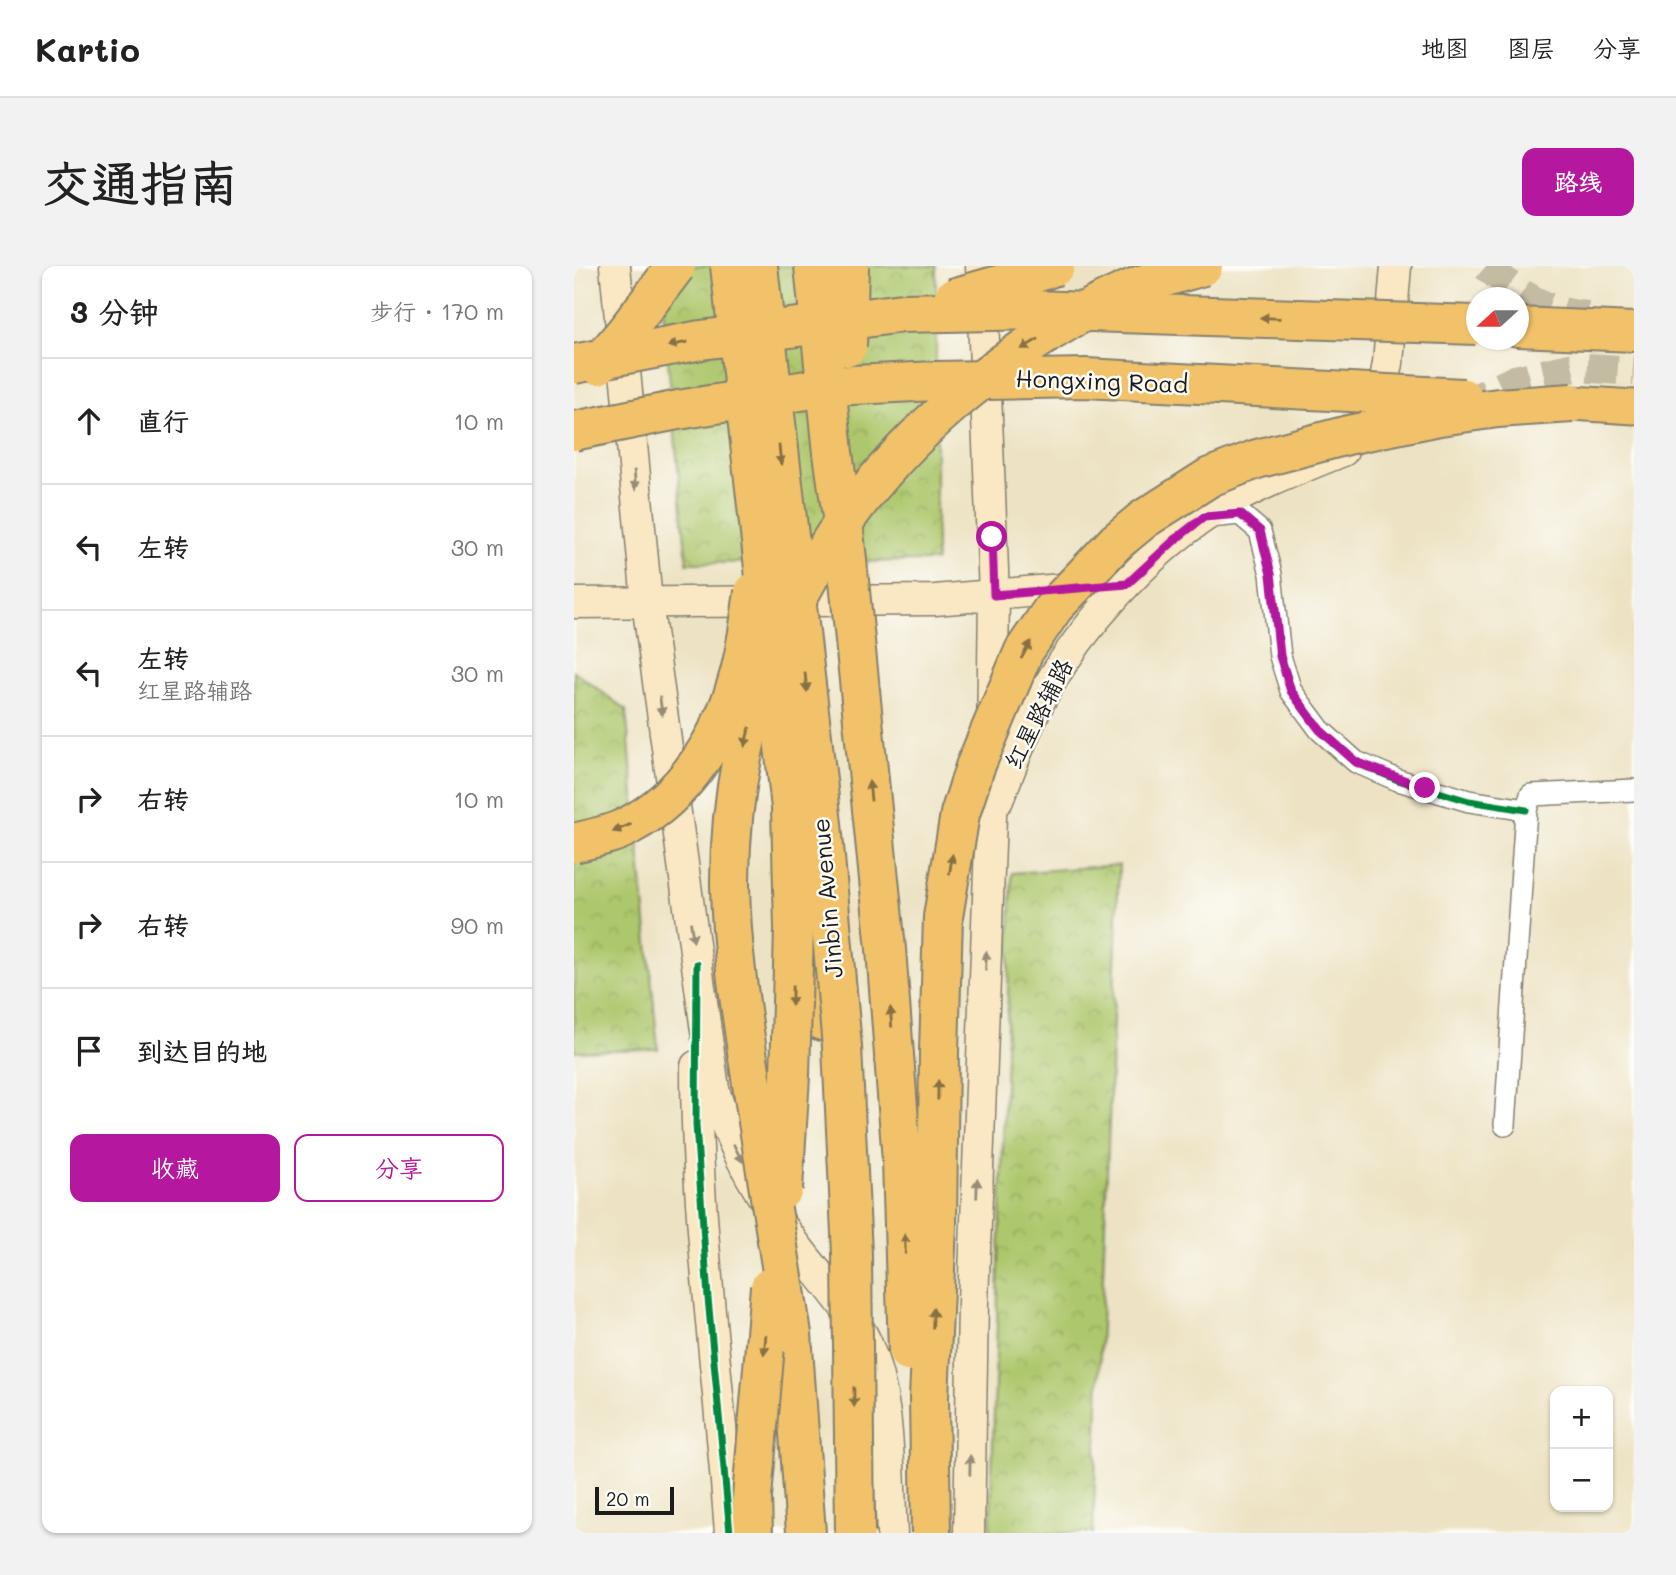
<!DOCTYPE html>
<html lang="zh">
<meta charset="utf-8">
<style>
body{margin:0;font-family:Mali,"LXGW WenKai TC",sans-serif;background:#f2f2f2;color:#222}
.controls{position:absolute;right:21px;bottom:21px;display:grid;overflow:hidden;border-radius:14px;box-shadow:0 2px 5px #0004}
.controls button{width:63px;height:63px;display:grid;place-items:center;padding:0;border:0;border-bottom:2px solid #e0e0e0;background:#fff;color:#222;font:35px sans-serif}
.compass{position:absolute;left:892px;top:21px;width:63px;height:63px;border-radius:50%;background:#fff;box-shadow:0 2px 5px #0004;rotate:249deg}
.scale{position:absolute;left:21px;bottom:18px;width:79px;box-sizing:border-box;padding-left:7px;border:4px solid #1c1c1c;border-top:0;font-size:19px;line-height:24px;white-space:nowrap;color:#1c1c1c;-webkit-text-stroke:5px #fdfcf7;paint-order:stroke}
.stop{position:absolute;width:21px;height:21px;margin:-16px;border:5px solid #b5179e;border-radius:50%;background:#fff}
.stop.end{background:#b5179e;border-color:#fff;box-shadow:0 2px 7px #0008}
.list{margin:0;padding:0;list-style:none}
h2{display:flex;justify-content:space-between;align-items:center;height:91px;margin:0;padding:0 28px;font-size:30px}
h2 small{font-size:23px;font-weight:400;color:#767676}
.list li{display:grid;grid-template-columns:46px 1fr auto;gap:21px;align-items:center;box-sizing:border-box;height:126px;padding:0 28px;border-top:2px solid #e0e0e0}
.list b{display:block;font-size:26px;white-space:nowrap}
.list p{margin:0;font-size:23px;white-space:nowrap;color:#767676}
.list em{font-size:23px;font-style:normal;color:#767676}
.actions{display:flex;gap:14px;padding:21px 28px}
.actions a{flex:1;padding:16px 0;border:2px solid #b5179e;border-radius:14px;text-align:center;font-size:24px;color:#b5179e}
.actions .main{background:#b5179e;color:#fff}
.icon{flex:none;width:38px;height:38px;fill:none;stroke:currentColor;stroke-width:2;stroke-linecap:round;stroke-linejoin:round}
.map{position:relative;flex:none;width:1060px;height:1267px;overflow:hidden;border-radius:14px}
header{display:flex;align-items:center;gap:42px;box-sizing:border-box;height:98px;padding:0 35px;background:#fff;border-bottom:2px solid #e0e0e0}
header strong{font-size:33px}
nav{display:flex;gap:38px;margin-inline-start:auto;font-size:24px}
.intro{display:flex;align-items:center;justify-content:space-between;box-sizing:border-box;height:168px;padding:0 42px}
h1{margin:0;font-size:49px}
.button{padding:18px 32px;border-radius:14px;background:#b5179e;color:#fff;font-size:24px;font-weight:700}
main{display:flex;gap:42px;padding:0 42px}
aside{flex:1;background:#fff;border-radius:14px;box-shadow:0 2px 5px #0004}
.map>svg:first-child{display:block}
</style>
<header>
<strong>Kartio</strong>
<nav><a>地图</a><a>图层</a><a>分享</a></nav>
</header>
<div class="intro"><h1>交通指南</h1><a class="button">路线</a></div>
<main>
<aside>
<h2>3 分钟<small>步行 · 170 m</small></h2>
<ul class="list">
<li><svg class="icon" aria-label="ahead" viewBox="0 0 24 24"><path d="M12 20V5M6 11l6-6 6 6"/></svg><div><b>直行</b></div><em>10 m</em></li>
<li><svg class="icon" aria-label="left" viewBox="0 0 24 24"><path d="M17 20v-9H6M10 6l-5 5 5 5"/></svg><div><b>左转</b></div><em>30 m</em></li>
<li><svg class="icon" aria-label="left" viewBox="0 0 24 24"><path d="M17 20v-9H6M10 6l-5 5 5 5"/></svg><div><b>左转</b><p>红星路辅路</p></div><em>30 m</em></li>
<li><svg class="icon" aria-label="right" viewBox="0 0 24 24"><path d="M7 20v-9h11M14 6l5 5-5 5"/></svg><div><b>右转</b></div><em>10 m</em></li>
<li><svg class="icon" aria-label="right" viewBox="0 0 24 24"><path d="M7 20v-9h11M14 6l5 5-5 5"/></svg><div><b>右转</b></div><em>90 m</em></li>
<li><svg class="icon" aria-label="arrive" viewBox="0 0 24 24"><path d="M6 21V4h12l-3 4 3 4H6"/></svg><div><b>到达目的地</b></div></li>
</ul>
<div class="actions"><a class="main">收藏</a><a>分享</a></div>
</aside>
<div class="map">
<svg width="1060" height="1267" viewBox="0 0 1060 1267">
<defs>
<pattern id="park-crowns" width="20" height="18" patternUnits="userSpaceOnUse" patternTransform="scale(1.75)"><rect width="20" height="18" fill="#adc76c"/><path d="M2 6a3 3 0 1 1 6 0M12 15a3 3 0 1 1 6 0" fill="none" stroke="#94aa5d"/></pattern>
</defs>
<rect width="100%" height="100%" fill="#fdfcf7"/>
<filter id="ink" filterUnits="userSpaceOnUse"><feTurbulence type="fractalNoise" baseFrequency=".0143" numOctaves="2"/><feDisplacementMap in="SourceGraphic" scale="14" xChannelSelector="R" yChannelSelector="G"/><feConvolveMatrix kernelMatrix="1 2 1 2 8 2 1 2 1" color-interpolation-filters="sRGB"/></filter>
<filter id="wash" filterUnits="userSpaceOnUse"><feTurbulence type="fractalNoise" baseFrequency=".00686" numOctaves="4" result="noise"/><feDisplacementMap in="SourceGraphic" scale="28" xChannelSelector="R" yChannelSelector="G"/><feGaussianBlur stdDeviation="1.57" result="paint"/><feColorMatrix in="noise" values="0 0 0 0 0 0 0 0 0 0 0 0 0 0 0 0 0 1.4 0 .05"/><feComposite in="paint" operator="in"/></filter>
<g filter="url(#wash)">
<rect width="100%" height="100%" fill="#ede3c4"/>
<g fill="url(#park-crowns)" stroke="#647244" stroke-width="2">
<path d="M 85,0 L 362,0 L 362,295 L 113,297 Z"/>
<path d="M 0,405 L 52,444 L 84,783 L 0,785 Z"/>
<path d="M 545,599 L 519,1267 L 416,1267 L 438,607 Z"/>
</g>
</g>
<g filter="url(#ink)">
<g fill="none" stroke-linecap="round" stroke-linejoin="round">
<g stroke="#c3bba2" stroke-width="30" stroke-dasharray="30 15" stroke-linecap="butt">
<path d="M 912,0 C 944,27 970,47 1014,50"/>
<path d="M 886,140 L 941,114 L 1001,101 L 1060,105"/>
</g>
<g stroke="#848070" stroke-width="24">
<g id="street">
<path d="M 635,251 L 666,248 L 686,265 L 697,308 L 706,390 L 717,425 L 746,464 L 782,496 L 824,514 L 895,535 L 952,544"/>
<path d="M 931,859 L 952,544 L 957,529 L 1060,524"/>
</g>
</g>
<g stroke="#848070" stroke-width="33">
<g id="secondary">
<path d="M 41,0 L 73,336 L 140,823 C 157,885 192,941 231,991 C 250,1015 281,1050 293,1078 C 318,1137 314,1204 318,1267"/>
<path d="M 805,147 L 814,97 L 822,0"/>
<path d="M 0,337 L 361,334 L 510,321"/>
<path d="M 424,534 C 439,497 453,457 473,422 C 508,361 571,290 630,251 C 673,223 722,204 769,185"/>
<path d="M 122,800 C 122,956 145,1111 156,1267"/>
<path d="M 395,1267 L 399,1037 L 417,551 L 420,329 L 407,0"/>
</g>
</g>
<g stroke="#848070" stroke-width="37">
<path id="primary" d="M 998,137 L 1060,141"/>
</g>
<g stroke="#848070" stroke-width="42">
<g id="highway">
<path d="M 944,61 L 1060,66"/>
<path d="M 231,627 L 248,755"/>
<path d="M 218,1068 L 232,1267"/>
</g>
</g>
<use href="#street" stroke="#fff" stroke-width="21"/>
<use href="#secondary" stroke="#fae7c3" stroke-width="30"/>
<use href="#primary" stroke="#f2c26a" stroke-width="33"/>
<use href="#highway" stroke="#f2c26a" stroke-width="38"/>
<g stroke="#848070" stroke-width="42" stroke-linecap="butt">
<g id="highway-bridge">
<path d="M 156,0 L 217,542 L 220,663 L 216,810 L 209,923"/>
<path d="M 184,0 L 248,558 L 268,781 L 278,988 L 281,1267"/>
<path d="M 240,0 L 259,187 L 270,265 L 312,683 L 328,895 L 334,1086"/>
<path d="M 379,32 L 445,13 L 481,0"/>
<path d="M 273,81 L 275,0"/>
<path d="M 0,98 L 127,74 L 328,47 L 458,44 L 902,59"/>
<path d="M 24,99 L 54,63 L 102,0"/>
<path d="M 0,165 L 104,144 L 258,120 L 362,115 L 511,112 L 889,132"/>
<path d="M 0,577 C 19,572 39,569 56,559 C 113,529 150,467 166,406 C 173,380 176,353 180,326"/>
<path d="M 218,1068 C 205,985 191,902 178,818 C 168,752 157,686 156,619 C 155,421 243,246 396,123 C 448,81 504,44 567,19 C 587,12 609,6 629,0"/>
<path d="M 179,1267 L 178,1231 L 196,1021"/>
<path d="M 357,1267 L 355,1132 L 363,960 L 365,786 L 369,651 L 386,548 L 401,501 L 450,385 L 480,341 L 542,276 L 570,253 L 636,211 L 683,193 L 774,169 L 866,150 L 924,142 L 998,137"/>
</g>
</g>
<use href="#highway-bridge" stroke="#f2c26a" stroke-width="38"/>
<g stroke="#fdfcf7" stroke-width="11">
<g id="cycleway">
<path d="M 630,251 L 666,248 L 686,265 L 697,308 L 706,390 L 717,425 L 746,464 L 782,496 L 824,514 L 895,535 L 952,544"/>
<path d="M 123,698 L 122,859 L 134,1032 L 156,1267"/>
</g>
</g>
<use href="#cycleway" stroke="#00873e" stroke-width="7"/>
</g>
<defs><path id="oneway-solid" d="M-6-.8H1V-3.2L6.5 0L1 3.2V.8H-6Z" transform="scale(1.75)"/></defs>
<g fill="#876f43">
<use href="#oneway-solid" transform="translate(696 52) rotate(-178)"/>
<use href="#oneway-solid" transform="translate(104 78) rotate(169)"/>
<use href="#oneway-solid" transform="translate(456 78) rotate(149)"/>
<use href="#oneway-solid" transform="translate(206 189) rotate(84)"/>
<use href="#oneway-solid" transform="translate(452 384) rotate(-61)"/>
<use href="#oneway-solid" transform="translate(232 416) rotate(84)"/>
<use href="#oneway-solid" transform="translate(173 471) rotate(104)"/>
<use href="#oneway-solid" transform="translate(296 525) rotate(-96)"/>
<use href="#oneway-solid" transform="translate(48 562) rotate(157)"/>
<use href="#oneway-solid" transform="translate(377 598) rotate(-81)"/>
<use href="#oneway-solid" transform="translate(218 730) rotate(91)"/>
<use href="#oneway-solid" transform="translate(317 751) rotate(-94)"/>
<use href="#oneway-solid" transform="translate(364 824) rotate(-89)"/>
<use href="#oneway-solid" transform="translate(331 978) rotate(-92)"/>
<use href="#oneway-solid" transform="translate(359 1052) rotate(-88)"/>
<use href="#oneway-solid" transform="translate(191 1079) rotate(95)"/>
<use href="#oneway-solid" transform="translate(280 1131) rotate(89)"/>
</g>
<g fill="#968c78">
<use href="#oneway-solid" transform="translate(61 214) rotate(85)"/>
<use href="#oneway-solid" transform="translate(87 440) rotate(82)"/>
<use href="#oneway-solid" transform="translate(118 666) rotate(82)"/>
<use href="#oneway-solid" transform="translate(412 695) rotate(-88)"/>
<use href="#oneway-solid" transform="translate(164 887) rotate(63)"/>
<use href="#oneway-solid" transform="translate(403 922) rotate(-88)"/>
<use href="#oneway-solid" transform="translate(396 1199) rotate(-89)"/>
</g>
</g>
<g fill="none" stroke-linecap="round" stroke-linejoin="round" filter="url(#ink)">
<path stroke="#b5179e" stroke-width="9" d="M 418,271 L 420,329 L 553,318 L 603,272 L 630,251 L 666,248 L 686,265 L 697,308 L 706,390 L 717,425 L 746,464 L 782,496 L 851,522"/>
</g>
<g text-anchor="middle" stroke-width="5" stroke-linejoin="round" paint-order="stroke">
<g font-size="24" fill="#1c1c1c" stroke="#fdfcf7">
<text transform="translate(528 116) rotate(2)" y="8">Hongxing Road</text>
<text transform="translate(465 448) rotate(-63)" y="8">红星路辅路</text>
<text transform="translate(254 632) rotate(-95)" y="8">Jinbin Avenue</text>
</g>
</g>
</svg>
<div class="controls">
<button>+</button>
<button>−</button>
</div>
<svg class="compass" viewBox="-18 -18 36 36"><path d="M0-13l5 13h-10z" fill="#e53935"/><path d="M0 13l5-13h-10z" fill="#767676"/></svg>
<div class="scale">20 m</div>
<div class="stop" style="left:418px;top:271px"></div>
<div class="stop end" style="left:851px;top:522px"></div>
</div>
</main>
